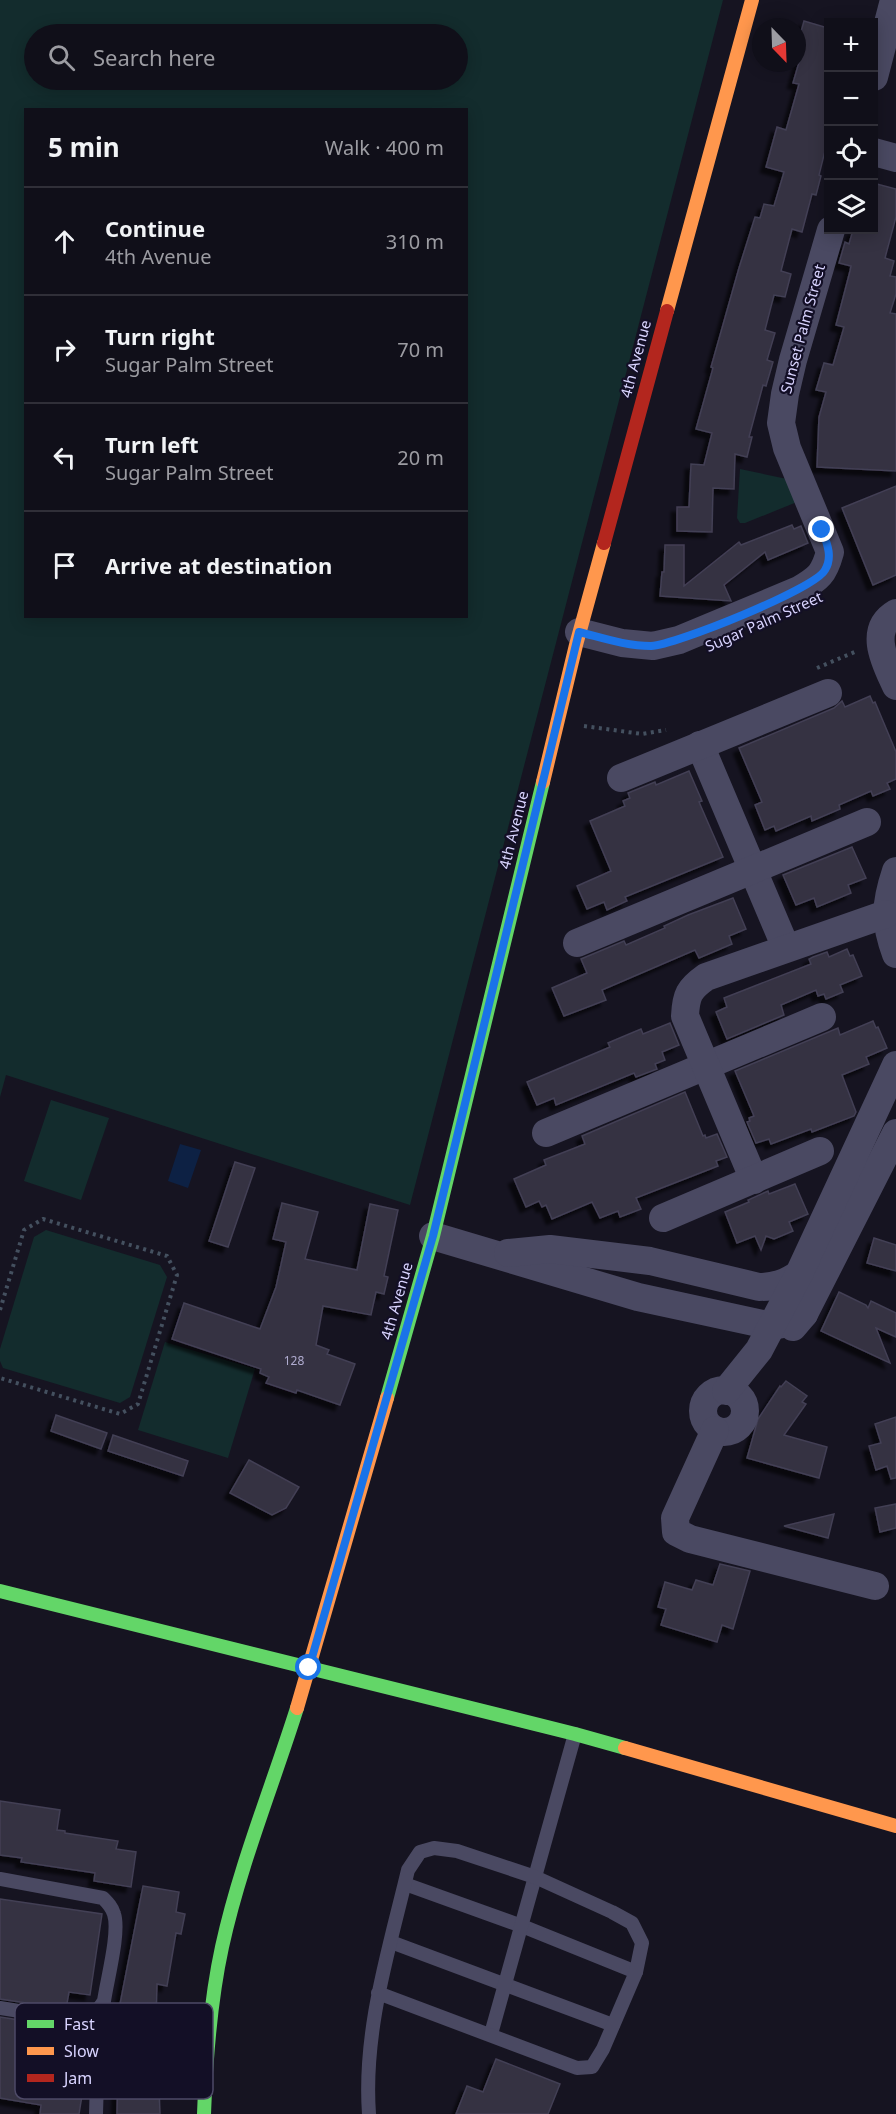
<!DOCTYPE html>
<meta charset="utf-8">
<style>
body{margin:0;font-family:"Noto Sans",sans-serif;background:#191822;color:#f1f3f6}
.controls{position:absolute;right:18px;top:18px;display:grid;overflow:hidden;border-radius:0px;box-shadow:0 3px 15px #0003}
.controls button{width:54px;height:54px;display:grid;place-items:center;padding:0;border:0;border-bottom:2px solid #302f38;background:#100f19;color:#f1f3f6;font:30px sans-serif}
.compass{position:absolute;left:752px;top:18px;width:54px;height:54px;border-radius:50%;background:#100f19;box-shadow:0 3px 15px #0003;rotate:157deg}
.stop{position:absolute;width:18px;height:18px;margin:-14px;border:4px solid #1a73e8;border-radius:50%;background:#fff}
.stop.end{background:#1a73e8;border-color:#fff;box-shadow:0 2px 6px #0008}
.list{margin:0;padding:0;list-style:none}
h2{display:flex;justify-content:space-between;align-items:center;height:78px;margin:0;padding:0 24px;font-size:26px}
h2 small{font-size:20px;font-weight:400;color:#9c9ca2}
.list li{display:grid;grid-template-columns:39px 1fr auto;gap:18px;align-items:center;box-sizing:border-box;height:108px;padding:0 24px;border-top:2px solid #302f38}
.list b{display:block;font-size:22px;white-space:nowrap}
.list p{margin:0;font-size:20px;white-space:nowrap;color:#9c9ca2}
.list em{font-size:20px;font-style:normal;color:#9c9ca2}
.icon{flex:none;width:33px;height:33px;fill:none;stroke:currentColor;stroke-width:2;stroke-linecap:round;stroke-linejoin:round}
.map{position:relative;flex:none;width:896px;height:2114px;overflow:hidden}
.search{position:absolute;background:#100f19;box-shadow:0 3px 15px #0003;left:24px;top:24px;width:444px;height:66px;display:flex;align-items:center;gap:15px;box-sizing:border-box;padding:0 21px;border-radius:33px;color:#9c9ca2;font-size:22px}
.panel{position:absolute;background:#100f19;box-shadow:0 3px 15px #0003;left:24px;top:108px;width:444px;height:510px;border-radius:0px}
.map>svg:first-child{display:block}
</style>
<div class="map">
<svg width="896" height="2114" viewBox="0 0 896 2114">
<defs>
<filter id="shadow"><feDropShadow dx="-5.5" dy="5.5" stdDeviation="1.5" flood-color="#0009"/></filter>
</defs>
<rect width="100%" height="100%" fill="#161421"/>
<g fill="#132c2d" fill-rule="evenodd">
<path d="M 0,0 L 723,0 L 410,1205 L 6,1075 L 0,1097 ZM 458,34 L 458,80 L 34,80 L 34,34 ZM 26,110 L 466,110 L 466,616 L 26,616 Z"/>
<path d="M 740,469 L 787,479 L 797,502 L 745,523 L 740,523 L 737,518 Z"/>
<path d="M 51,1100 L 109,1118 L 81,1200 L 24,1181 Z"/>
<path d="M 46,1230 L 160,1265 L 167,1277 L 130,1397 L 120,1403 L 3,1368 L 0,1361 L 0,1349 L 34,1237 Z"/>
<path d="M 165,1342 L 255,1369 L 228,1458 L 138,1430 Z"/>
</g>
<path fill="#0d2144" d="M 180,1144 L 201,1150 L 188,1188 L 168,1181 Z"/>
<g fill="#343243" stroke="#433f54" stroke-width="1.5" filter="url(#shadow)">
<path d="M 804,21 L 828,28 L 828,139 L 819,175 L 821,176 L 816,195 L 812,194 L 802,232 L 792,229 L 781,271 L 791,274 L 785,297 L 774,295 L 765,330 L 775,333 L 767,360 L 773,362 L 766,386 L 763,385 L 749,437 L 752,437 L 747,457 L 735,454 L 734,489 L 713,488 L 712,532 L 677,531 L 677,507 L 689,507 L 691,464 L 704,465 L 712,433 L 696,429 L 713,368 L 711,367 L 739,268 L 755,217 L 760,218 L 764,204 L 774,206 L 784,172 L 766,167 L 777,127 L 786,130 L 799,84 L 793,83 L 802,52 L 797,50 L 797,46 Z"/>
<path d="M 873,183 L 896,189 L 896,217 L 885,258 L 894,261 L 890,276 L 896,277 L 896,294 L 890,313 L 896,314 L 896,471 L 817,467 L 819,417 L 826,392 L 816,390 L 824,363 L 833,365 L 844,327 L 836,325 L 850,271 L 851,266 L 839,263 L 845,242 L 849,244 L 853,230 L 873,230 Z"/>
<path d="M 896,486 L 896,575 L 873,585 L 842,508 Z"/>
<path d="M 792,525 L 794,529 L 801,526 L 808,543 L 768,560 L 765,552 L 724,585 L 731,601 L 660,596 L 662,572 L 664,572 L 665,545 L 684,545 L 684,586 L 739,542 L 741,545 Z"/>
<path d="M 870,696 L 873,703 L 875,702 L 896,752 L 896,779 L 887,783 L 890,789 L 873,796 L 871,791 L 839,805 L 840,809 L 812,821 L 811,816 L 776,831 L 774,826 L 765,830 L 755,805 L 762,802 L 739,748 L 834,708 L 842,701 L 845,707 Z"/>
<path d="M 689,771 L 702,801 L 699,802 L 723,857 L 625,897 L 627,901 L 607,910 L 604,902 L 587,909 L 577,886 L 611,871 L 590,821 L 625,806 L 623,801 L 630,798 L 628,793 L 655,782 L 656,785 Z"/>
<path d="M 852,847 L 866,878 L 848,885 L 851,893 L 817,907 L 814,898 L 796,905 L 783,875 Z"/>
<path d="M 733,898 L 746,929 L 729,936 L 732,944 L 699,958 L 695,950 L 602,990 L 606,1000 L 564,1016 L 552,988 L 587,973 L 581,959 L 624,941 L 626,945 L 665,928 L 664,926 L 688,915 Z"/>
<path d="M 847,949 L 850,956 L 853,955 L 862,976 L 840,985 L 843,992 L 826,999 L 824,994 L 818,996 L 816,990 L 781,1005 L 784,1015 L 727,1039 L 716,1012 L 727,1007 L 724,998 L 811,964 L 809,959 L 813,957 L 827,952 L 829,957 Z"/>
<path d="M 873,1021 L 876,1028 L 878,1027 L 887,1048 L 866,1057 L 869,1064 L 842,1075 L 856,1112 L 854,1116 L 812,1132 L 811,1129 L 771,1144 L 769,1139 L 756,1143 L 747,1122 L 750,1121 L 749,1118 L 754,1116 L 735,1071 L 838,1028 L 840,1035 Z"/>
<path d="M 670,1023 L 679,1045 L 662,1052 L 665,1060 L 655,1064 L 657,1069 L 636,1077 L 634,1073 L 556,1105 L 554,1098 L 537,1105 L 527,1082 L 610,1047 L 608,1043 L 622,1037 L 641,1029 L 643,1034 Z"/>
<path d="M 685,1092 L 703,1136 L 705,1135 L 706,1138 L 717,1134 L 727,1157 L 716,1161 L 718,1166 L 636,1198 L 641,1209 L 620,1217 L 618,1211 L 600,1218 L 592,1202 L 552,1219 L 546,1205 L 542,1207 L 539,1201 L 526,1207 L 514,1179 L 546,1165 L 544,1160 L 585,1144 L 582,1136 Z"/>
<path d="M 235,1162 L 255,1168 L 228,1247 L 209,1241 Z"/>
<path d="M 795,1184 L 808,1214 L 789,1222 L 793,1231 L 774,1239 L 766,1236 L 761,1250 L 755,1236 L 737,1243 L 725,1212 L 749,1202 L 748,1200 L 768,1191 L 769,1194 Z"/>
<path d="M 282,1203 L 318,1212 L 305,1259 L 357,1270 L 370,1204 L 398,1210 L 384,1276 L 388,1277 L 384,1294 L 376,1292 L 371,1315 L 323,1306 L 316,1345 L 329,1350 L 327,1354 L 355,1364 L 340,1405 L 297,1390 L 296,1393 L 266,1383 L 269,1377 L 260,1373 L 261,1369 L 172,1339 L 184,1303 L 260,1329 L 276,1287 L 286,1242 L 273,1239 Z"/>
<path d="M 874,1238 L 896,1245 L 896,1271 L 867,1263 Z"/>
<path d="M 839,1292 L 866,1305 L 868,1308 L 871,1301 L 896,1313 L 896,1337 L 876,1328 L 890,1363 L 821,1331 Z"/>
<path d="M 786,1381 L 807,1396 L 802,1402 L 806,1404 L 784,1435 L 827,1447 L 819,1478 L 747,1458 L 758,1419 L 780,1386 L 781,1387 Z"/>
<path d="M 56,1415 L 107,1433 L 101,1449 L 51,1431 Z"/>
<path d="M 896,1417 L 896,1478 L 891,1479 L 887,1466 L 876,1470 L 869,1446 L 881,1443 L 875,1424 Z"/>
<path d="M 113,1435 L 188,1461 L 183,1476 L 108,1451 Z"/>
<path d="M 249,1460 L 299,1487 L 286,1508 L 272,1515 L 230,1493 Z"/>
<path d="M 896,1504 L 896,1528 L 880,1532 L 875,1508 Z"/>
<path d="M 834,1514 L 828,1538 L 784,1526 Z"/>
<path d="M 720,1564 L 750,1571 L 733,1629 L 722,1625 L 717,1642 L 661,1625 L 666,1609 L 658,1607 L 665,1582 L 692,1590 L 696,1580 L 713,1585 Z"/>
<path d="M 0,1801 L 60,1810 L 57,1830 L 65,1831 L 65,1833 L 118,1841 L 116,1849 L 136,1852 L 131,1887 L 94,1881 L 95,1873 L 21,1862 L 22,1858 L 0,1855 Z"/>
<path d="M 143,1886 L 179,1892 L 176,1912 L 185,1914 L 181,1934 L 176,1933 L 167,1986 L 157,1984 L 156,2022 L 162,2022 L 162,2040 L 154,2040 L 153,2088 L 159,2087 L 160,2114 L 117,2114 L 119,2009 Z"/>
<path d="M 0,1899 L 102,1914 L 90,1995 L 69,1992 L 66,2009 L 0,1999 Z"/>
<path d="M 0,2017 L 64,2027 L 63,2048 L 83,2051 L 78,2083 L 84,2083 L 79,2114 L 40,2114 L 41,2105 L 0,2098 Z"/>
<path d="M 496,2059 L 560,2084 L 548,2114 L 456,2114 L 467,2086 L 483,2092 Z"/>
</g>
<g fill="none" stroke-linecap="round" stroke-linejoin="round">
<g stroke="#44505f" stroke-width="4" stroke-dasharray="3 4.5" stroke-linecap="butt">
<path d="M 817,668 L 857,651"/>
<path d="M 584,726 L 642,734 L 666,730"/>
<path d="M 0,1310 L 24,1230 L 43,1219 L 167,1256 L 177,1275 L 138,1404 L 120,1414 L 0,1378"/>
</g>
<g stroke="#4a4962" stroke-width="14">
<path d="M 0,1879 L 103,1898 C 108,1903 112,1907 114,1914 C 120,1932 107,1980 104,2001 C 97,2012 90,2019 76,2020 L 0,2008"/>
<path d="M 405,1884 L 522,1926 L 636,1972"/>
<path d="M 391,1942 L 613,2025"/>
<path d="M 491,2034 L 575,1734"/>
<path d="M 96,2114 L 99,2009"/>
<path d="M 369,2114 C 363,2031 389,1950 408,1870 L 420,1852 L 434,1848 L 457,1851 L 535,1877 L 612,1912 L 632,1923 L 642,1943 L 636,1972 L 603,2049 L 592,2067 L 577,2068 L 378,1993"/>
</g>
<g stroke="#4a4962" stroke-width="28">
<path d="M 874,77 L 894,0"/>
<path d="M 874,152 L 896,158"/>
<path d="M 896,613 C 867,630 886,664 896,686"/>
<path d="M 579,632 L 622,643 L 653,646 L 679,640 L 799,590 C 819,578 824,574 830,552 L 787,448 L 781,423 L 785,394 L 793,360 L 831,230"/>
<path d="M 700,745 L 786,948"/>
<path d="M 621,778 L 828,693"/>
<path d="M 896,871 C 885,904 884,922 896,954"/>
<path d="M 577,943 L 867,822"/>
<path d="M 546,1133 L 822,1017"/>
<path d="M 754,1180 L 685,1016 C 686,995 689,989 706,977 L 886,914"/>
<path d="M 663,1218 L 820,1151"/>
<path d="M 433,1236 L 638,1297 L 772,1326 L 794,1322 L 804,1314"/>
<path d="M 508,1253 L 550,1249 L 650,1261 L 759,1287 C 775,1287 786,1283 799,1274"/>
<path d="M 793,1327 L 804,1314 L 896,1133"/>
<circle cx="724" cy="1411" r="21"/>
<path d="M 726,1391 L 759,1350 L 799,1274 L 896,1065"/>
<path d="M 715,1430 L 675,1518 L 676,1532 L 690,1539 L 875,1586"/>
</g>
<g stroke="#63d668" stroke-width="14">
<path d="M 387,1398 L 433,1236 L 543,782"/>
<path d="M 0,1591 L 575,1734 L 625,1748"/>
<path d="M 204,2114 C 206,2058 210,2002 222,1947 C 240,1865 272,1787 297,1708"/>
</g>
<g stroke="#ff974d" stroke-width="14">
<path d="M 667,311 L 752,0"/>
<path d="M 543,782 L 576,645 L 604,543"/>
<path d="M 297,1708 L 387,1398"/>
<path d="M 625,1748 L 896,1826"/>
</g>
<path stroke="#b3261e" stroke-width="14" d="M 604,543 L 667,311"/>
</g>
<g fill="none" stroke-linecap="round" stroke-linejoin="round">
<path stroke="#1a73e8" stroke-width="8" d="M 309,1668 L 433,1236 L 579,632 C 603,638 626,646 651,646 C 675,645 815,589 825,570 C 833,557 827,543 822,530"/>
</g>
<g text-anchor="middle" stroke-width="4.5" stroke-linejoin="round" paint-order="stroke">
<g font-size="12" fill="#b0acd0">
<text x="294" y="1365">128</text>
</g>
<g font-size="15" fill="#d9d4ff" stroke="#130f26">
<text transform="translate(803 329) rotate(-75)" y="5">Sunset Palm Street</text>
<text transform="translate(636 359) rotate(-75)" y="5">4th Avenue</text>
<text transform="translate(764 622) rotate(-24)" y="5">Sugar Palm Street</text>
<text transform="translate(514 830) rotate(-76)" y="5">4th Avenue</text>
<text transform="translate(397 1301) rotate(-74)" y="5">4th Avenue</text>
</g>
</g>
<rect x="15" y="2003" width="198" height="96" rx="9" fill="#130f26" stroke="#4e4a67" stroke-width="1.5"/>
<rect x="27" y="2020" width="27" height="8" fill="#63d668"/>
<rect x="27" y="2047" width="27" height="8" fill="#ff974d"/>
<rect x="27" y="2074" width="27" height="8" fill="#b3261e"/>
<g font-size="16" fill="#d9d4ff">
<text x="64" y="2030">Fast</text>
<text x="64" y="2057">Slow</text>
<text x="64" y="2084">Jam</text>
</g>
</svg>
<div class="controls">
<button>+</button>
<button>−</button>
<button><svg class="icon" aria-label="locate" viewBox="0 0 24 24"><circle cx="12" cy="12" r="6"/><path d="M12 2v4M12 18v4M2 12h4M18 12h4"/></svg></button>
<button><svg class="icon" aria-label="layers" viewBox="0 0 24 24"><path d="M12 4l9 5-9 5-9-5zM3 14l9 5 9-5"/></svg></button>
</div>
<svg class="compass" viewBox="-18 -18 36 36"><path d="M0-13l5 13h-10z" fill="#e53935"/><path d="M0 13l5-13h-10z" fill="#9c9ca2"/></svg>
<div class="stop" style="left:309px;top:1668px"></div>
<div class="stop end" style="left:822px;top:530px"></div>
<div class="search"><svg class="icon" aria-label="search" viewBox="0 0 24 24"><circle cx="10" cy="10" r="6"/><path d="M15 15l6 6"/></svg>Search here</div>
<section class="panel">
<h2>5 min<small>Walk · 400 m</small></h2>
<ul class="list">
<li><svg class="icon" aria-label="ahead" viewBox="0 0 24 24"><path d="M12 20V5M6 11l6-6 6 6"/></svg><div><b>Continue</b><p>4th Avenue</p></div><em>310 m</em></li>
<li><svg class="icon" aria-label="right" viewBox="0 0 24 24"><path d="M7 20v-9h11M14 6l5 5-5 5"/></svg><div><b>Turn right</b><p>Sugar Palm Street</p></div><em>70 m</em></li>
<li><svg class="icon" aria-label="left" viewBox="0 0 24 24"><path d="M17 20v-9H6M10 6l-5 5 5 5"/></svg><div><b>Turn left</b><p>Sugar Palm Street</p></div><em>20 m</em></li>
<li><svg class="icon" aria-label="arrive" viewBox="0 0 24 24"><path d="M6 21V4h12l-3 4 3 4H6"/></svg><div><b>Arrive at destination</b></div></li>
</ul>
</section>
</div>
